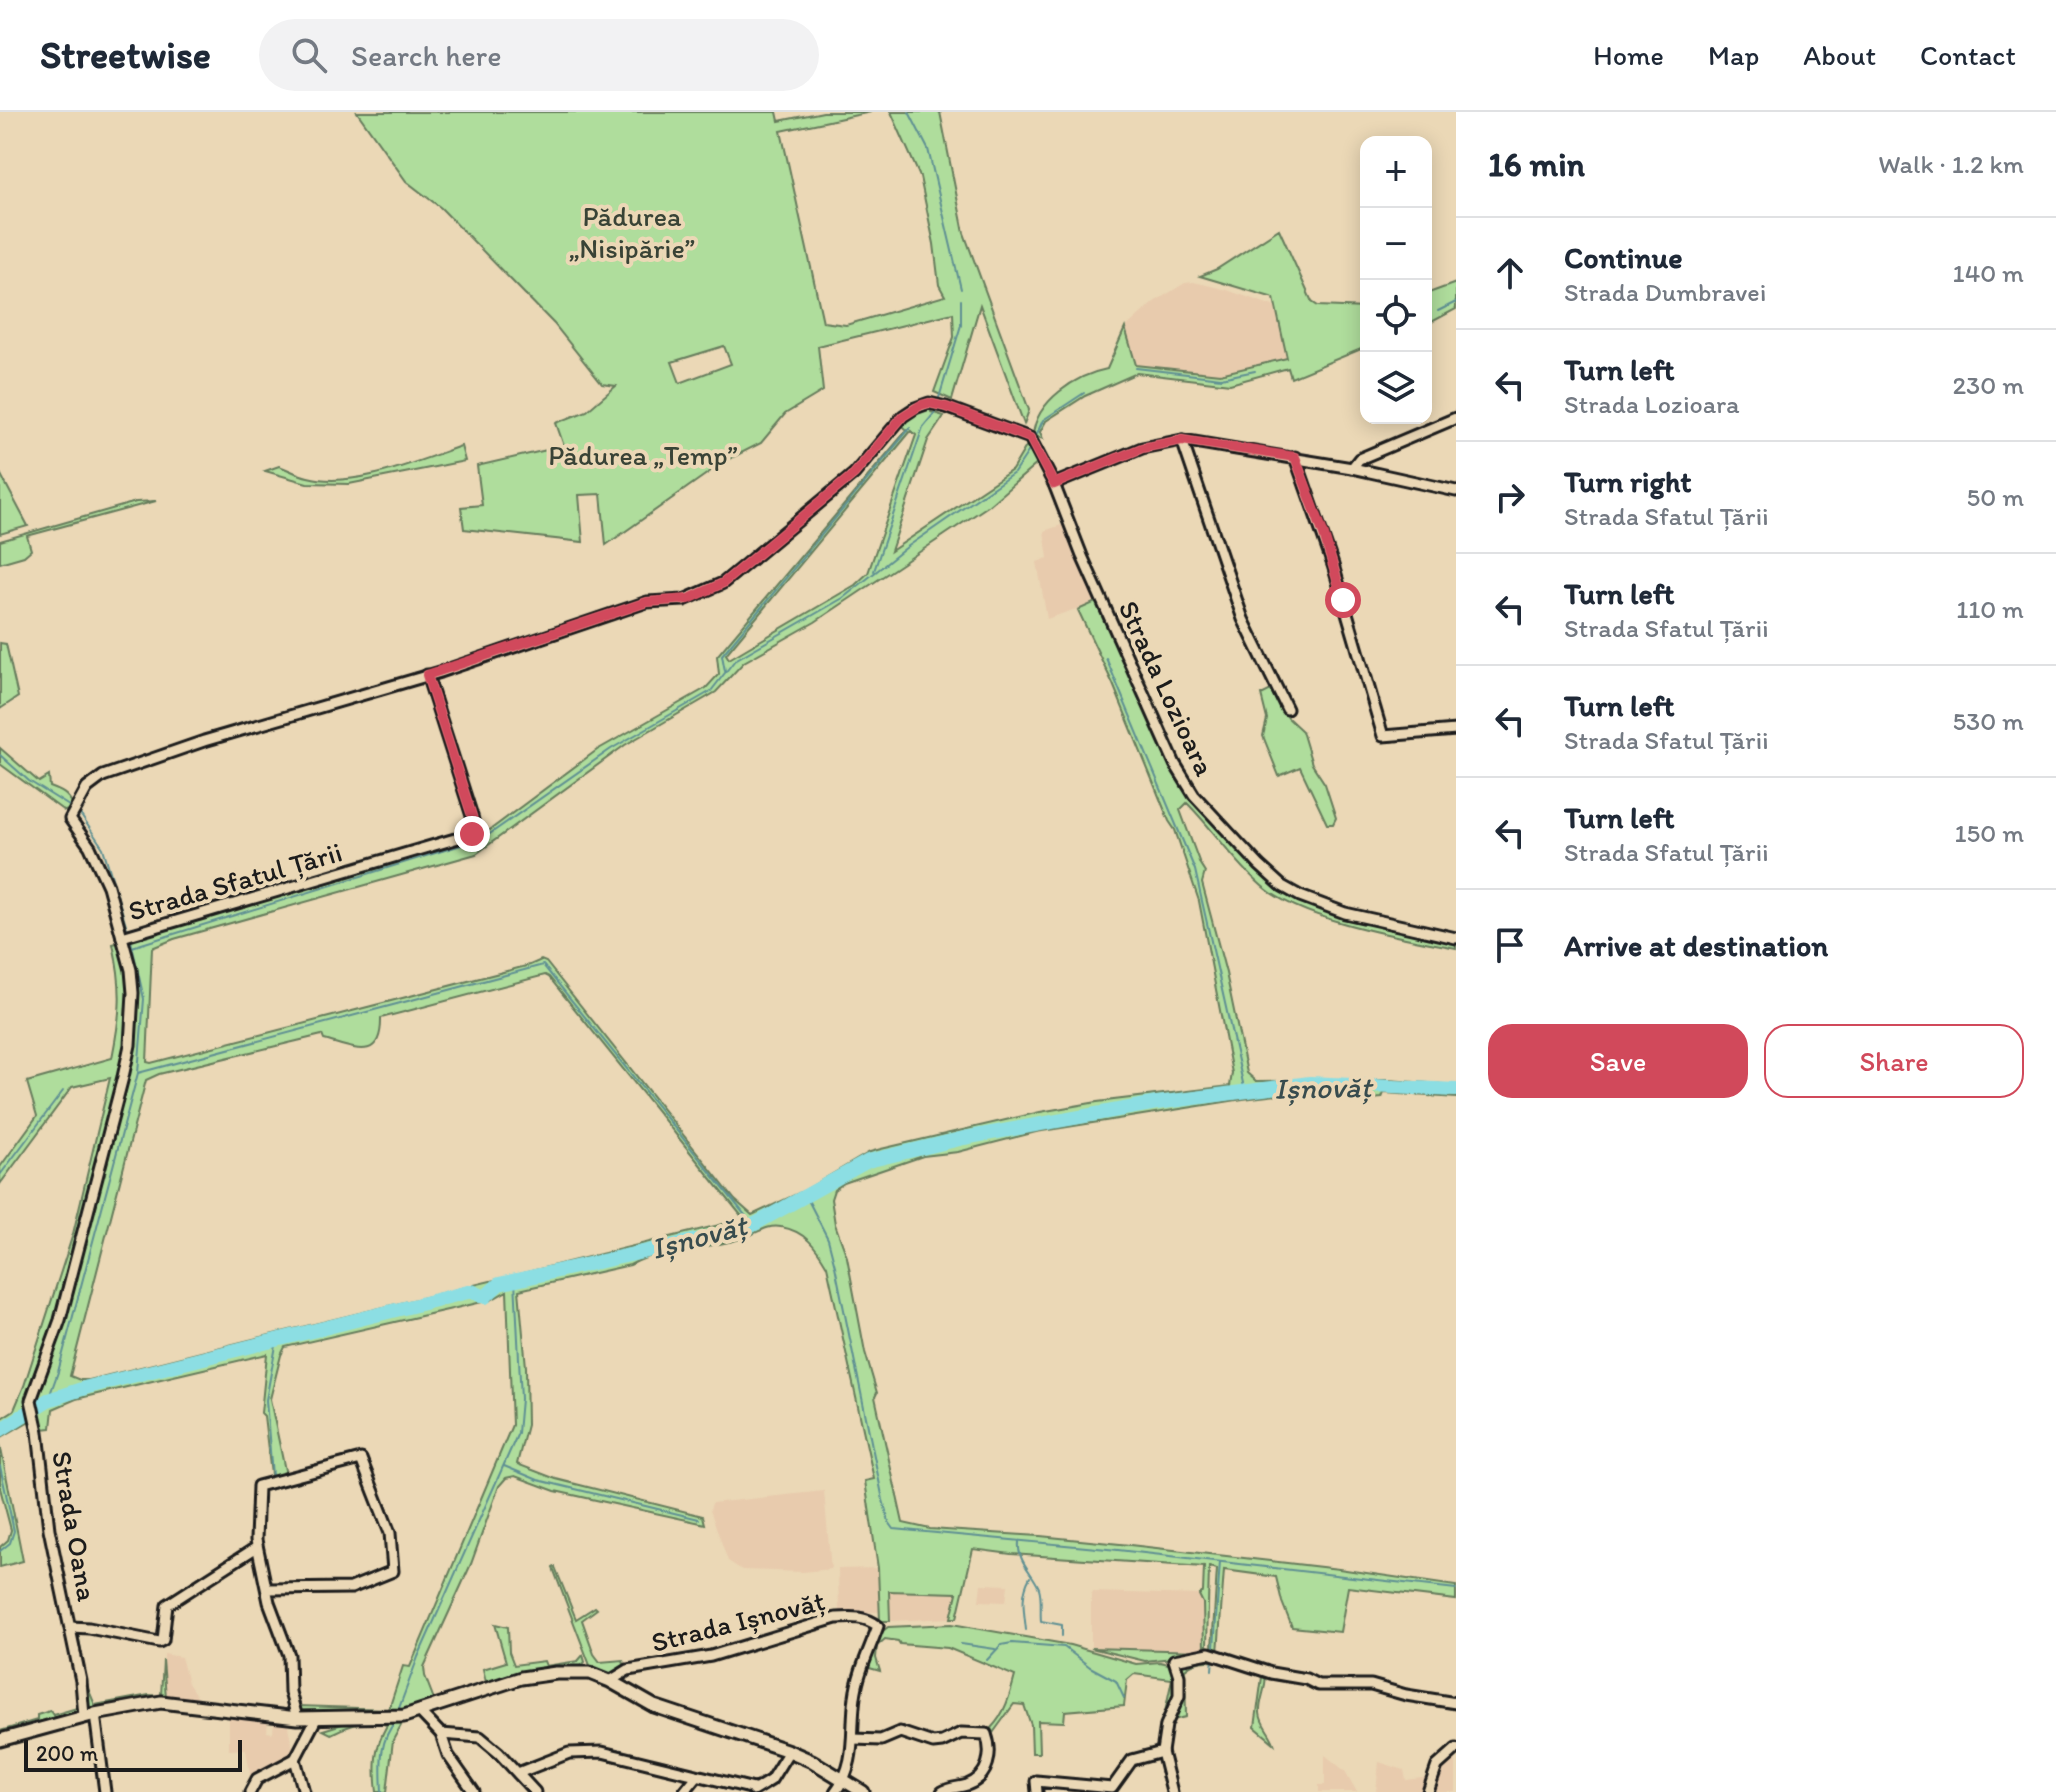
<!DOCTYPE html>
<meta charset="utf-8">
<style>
body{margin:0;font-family:Itim,sans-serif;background:#f2f2f3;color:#1f2937}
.controls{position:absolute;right:24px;top:24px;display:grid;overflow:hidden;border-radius:16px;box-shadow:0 4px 20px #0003}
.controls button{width:72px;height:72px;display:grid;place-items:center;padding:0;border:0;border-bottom:2px solid #e0e1e3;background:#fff;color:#1f2937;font:40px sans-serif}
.scale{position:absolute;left:24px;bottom:20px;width:218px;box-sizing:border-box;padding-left:8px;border:4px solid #1c1c1c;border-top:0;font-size:22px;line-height:28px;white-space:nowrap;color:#1c1c1c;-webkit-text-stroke:6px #ebd8b6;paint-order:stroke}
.stop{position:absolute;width:24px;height:24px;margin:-18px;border:6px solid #d1495b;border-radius:50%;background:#fff}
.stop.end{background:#d1495b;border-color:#fff;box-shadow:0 2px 8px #0008}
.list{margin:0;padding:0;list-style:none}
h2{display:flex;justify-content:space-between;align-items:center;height:104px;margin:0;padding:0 32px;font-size:34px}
h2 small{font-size:26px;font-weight:400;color:#747a83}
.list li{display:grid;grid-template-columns:52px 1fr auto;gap:24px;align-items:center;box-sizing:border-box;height:112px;padding:0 32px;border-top:2px solid #e0e1e3}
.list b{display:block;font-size:30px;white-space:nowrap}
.list p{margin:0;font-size:26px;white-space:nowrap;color:#747a83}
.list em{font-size:26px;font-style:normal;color:#747a83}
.actions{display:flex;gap:16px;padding:24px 32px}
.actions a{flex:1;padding:18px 0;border:2px solid #d1495b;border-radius:24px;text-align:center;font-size:28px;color:#d1495b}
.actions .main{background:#d1495b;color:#fff}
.icon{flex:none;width:44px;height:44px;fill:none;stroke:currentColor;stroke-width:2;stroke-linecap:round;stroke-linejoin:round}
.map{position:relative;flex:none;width:1456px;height:1680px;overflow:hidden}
header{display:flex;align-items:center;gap:48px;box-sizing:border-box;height:112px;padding:0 40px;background:#fff;border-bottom:2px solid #e0e1e3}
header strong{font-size:38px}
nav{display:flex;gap:44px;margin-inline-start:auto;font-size:28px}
.search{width:560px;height:72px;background:#f2f2f3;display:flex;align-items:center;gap:20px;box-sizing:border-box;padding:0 28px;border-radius:44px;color:#747a83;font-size:30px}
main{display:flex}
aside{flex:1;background:#fff}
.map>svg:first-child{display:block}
</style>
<header>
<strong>Streetwise</strong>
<div class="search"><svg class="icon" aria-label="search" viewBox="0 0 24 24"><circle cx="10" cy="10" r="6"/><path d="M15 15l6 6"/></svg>Search here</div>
<nav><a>Home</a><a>Map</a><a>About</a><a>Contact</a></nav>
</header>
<main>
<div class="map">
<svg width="1456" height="1680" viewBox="0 0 1456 1680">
<rect width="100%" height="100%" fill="#ebd8b6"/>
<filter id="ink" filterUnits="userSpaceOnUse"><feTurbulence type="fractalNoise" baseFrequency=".0125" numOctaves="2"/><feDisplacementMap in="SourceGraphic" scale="16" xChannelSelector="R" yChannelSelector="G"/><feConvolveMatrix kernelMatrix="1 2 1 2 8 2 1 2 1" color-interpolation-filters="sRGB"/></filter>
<g filter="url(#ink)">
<g fill="#e8cbad">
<path d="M 1194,170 L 1227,178 L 1276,195 L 1287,246 L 1220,262 L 1136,253 L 1125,216 L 1154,190 L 1185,171 Z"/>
<path d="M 1064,412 L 1096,490 L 1047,507 L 1037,450 L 1048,446 L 1044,419 Z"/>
<path d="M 824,1379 L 831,1457 L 803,1460 L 742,1458 L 728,1449 L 710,1398 L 712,1391 Z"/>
<path d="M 878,1456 L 880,1500 L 839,1501 L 838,1457 Z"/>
<path d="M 981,1472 L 1008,1473 L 1006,1490 L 979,1489 Z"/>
<path d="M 888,1479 L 957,1481 L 951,1506 L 890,1509 Z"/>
<path d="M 1093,1480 L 1199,1483 L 1203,1491 L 1204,1537 L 1202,1539 L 1091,1536 L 1091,1482 Z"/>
<path d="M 164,1542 L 181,1545 L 188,1571 L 199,1588 L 162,1584 Z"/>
<path d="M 229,1606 L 268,1609 L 267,1620 L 273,1621 L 274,1609 L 287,1610 L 294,1642 L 251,1668 L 246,1637 L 229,1638 Z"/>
<path d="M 1456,1641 L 1456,1680 L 1431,1680 L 1437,1660 Z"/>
<path d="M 1325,1643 L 1345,1659 L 1357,1680 L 1319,1680 L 1319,1673 L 1325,1673 Z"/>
<path d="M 1379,1650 L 1404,1658 L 1406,1668 L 1430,1665 L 1425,1680 L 1376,1680 Z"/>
</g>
<g fill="#afdd9c" stroke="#667c5c" stroke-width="2" fill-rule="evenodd">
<path d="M 357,0 L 777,0 L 779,9 L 823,0 L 871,0 L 781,19 L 823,210 L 846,213 L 945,184 L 939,173 L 934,132 L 920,65 L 891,0 L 940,0 L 964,121 L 1029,298 L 1024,312 L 980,193 L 952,288 L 934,280 L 954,225 L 953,201 L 818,234 L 823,279 L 785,302 L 761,331 L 725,349 L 606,433 L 601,382 L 579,383 L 583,430 L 464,417 L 461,395 L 482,393 L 477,354 L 564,334 L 556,311 L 587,299 L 616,274 L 602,272 L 554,212 L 441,96 L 406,69 ZM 724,234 L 731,252 L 680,271 L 672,250 Z"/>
<path d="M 1279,117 L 1312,190 L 1318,194 L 1366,196 L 1366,235 L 1291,266 L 1288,256 L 1230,272 L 1137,261 L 1085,284 L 1046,309 L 1040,320 L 1043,327 L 1033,323 C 1036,289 1076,263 1107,257 L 1125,216 L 1136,253 L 1220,262 L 1287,246 L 1274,186 L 1200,164 L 1217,157 Z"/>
<path d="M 1456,171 L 1456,197 L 1426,213 L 1426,182 Z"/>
<path d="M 932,295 L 931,300 L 944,304 L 928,328 L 891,439 L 1012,358 L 1027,333 L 1038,351 L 988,394 L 815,510 L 744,550 L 716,580 L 625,633 L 476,742 L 174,827 L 152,836 L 147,950 L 151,951 L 530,853 L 541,848 L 546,850 L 735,1088 L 752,1103 L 803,1079 L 870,1040 L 881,1037 L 1040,1000 L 1097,990 L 1230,974 L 1232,961 L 1199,789 L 1175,718 L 1169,709 L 1113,572 L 1078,498 L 1096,490 L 1074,438 L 1078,440 L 1176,662 L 1192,688 L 1257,757 L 1279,777 L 1302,789 L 1456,829 L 1456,836 C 1404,826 1302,809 1262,774 C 1234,750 1213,717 1187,691 L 1180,698 L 1200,752 L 1205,760 L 1202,771 L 1226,861 L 1247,961 L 1256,969 L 1388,968 L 1456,973 L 1456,986 L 1384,981 L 1382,986 L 1371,987 L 1363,983 L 1321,978 L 1243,987 L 1036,1020 L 958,1040 L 923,1044 L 844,1071 L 834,1078 L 831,1087 L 835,1112 L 847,1145 L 865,1240 L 877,1281 L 875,1285 L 903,1411 L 930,1417 L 1040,1424 L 1130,1433 L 1339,1457 L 1456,1474 L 1456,1488 L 1348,1475 L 1340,1520 L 1292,1515 L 1282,1490 L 1276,1465 L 1224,1458 L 1218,1541 L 1145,1549 L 1091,1536 L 1202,1539 L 1204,1537 L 1203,1491 L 1199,1483 L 1203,1480 L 1204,1455 L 1011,1442 L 973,1437 L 957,1506 L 951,1506 L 957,1481 L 889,1479 L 890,1509 L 880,1509 L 878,1456 L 865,1369 L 874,1367 L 827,1154 C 816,1135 805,1119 781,1115 C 766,1112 755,1123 740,1127 C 705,1138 663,1135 630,1153 L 519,1178 L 526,1255 L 527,1313 L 517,1352 L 556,1367 L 703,1404 L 705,1412 L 555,1379 L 515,1364 L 506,1366 L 499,1374 L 471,1452 L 424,1555 L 425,1564 L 435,1590 L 405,1599 L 301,1600 L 299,1594 L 389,1597 L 403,1554 L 410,1555 L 512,1313 L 507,1179 L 491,1188 L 285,1235 L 281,1243 L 270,1287 L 286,1363 L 267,1368 L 271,1363 L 264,1304 L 261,1301 L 267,1242 L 76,1287 L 53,1297 L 51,1316 L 42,1317 L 34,1292 L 61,1217 L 132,951 L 139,888 L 127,828 L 479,726 L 597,638 L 706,576 L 719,562 L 717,544 L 907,318 L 902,313 L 921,297 ZM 911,319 L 916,323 L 868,461 L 855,473 L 729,547 L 726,542 ZM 545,863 L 549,865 L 744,1107 C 526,1160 307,1213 89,1268 L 80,1268 L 70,1264 L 146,968 L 159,962 L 322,923 L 324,928 C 354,936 382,951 381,906 ZM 1209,1455 L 1217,1457 L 1212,1536 L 1207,1534 Z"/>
<path d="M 461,334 L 465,349 L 349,372 L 307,371 L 265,359 L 279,354 C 288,357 298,363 308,365 C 354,377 417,349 461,334 Z"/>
<path d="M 0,361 L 28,414 L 0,422 Z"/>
<path d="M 156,389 L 27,424 L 31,438 L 24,444 L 0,451 L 0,429 L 136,390 Z"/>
<path d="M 0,531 L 6,532 L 18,585 L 0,597 Z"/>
<path d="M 1273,577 L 1288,606 L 1302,619 L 1312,652 L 1325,672 L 1336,706 L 1333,712 L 1327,712 L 1300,655 L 1279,664 L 1263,624 L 1267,607 L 1261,583 Z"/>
<path d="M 0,636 L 39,670 L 49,664 L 50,675 C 61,679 68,682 73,693 L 71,698 L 64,699 L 0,652 Z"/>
<path d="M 120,830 C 142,914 111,999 89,1080 C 77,1126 66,1171 52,1216 C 43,1245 20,1278 31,1308 L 0,1326 L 0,1307 L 14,1298 L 24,1274 L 73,1122 L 110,966 L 72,975 L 0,1072 L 0,1055 L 37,1004 L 27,970 L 112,946 C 121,901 123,877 113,832 Z"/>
<path d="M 0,1332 L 23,1449 L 0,1455 L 0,1435 L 8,1428 L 11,1418 L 0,1376 Z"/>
<path d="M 555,1455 L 576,1507 L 595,1495 L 597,1497 L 582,1508 L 594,1542 L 600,1550 L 623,1548 L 625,1556 L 607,1564 L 591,1556 L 553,1456 Z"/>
<path d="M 495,1512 L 508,1515 L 509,1540 L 514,1553 L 544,1549 L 546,1554 L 578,1549 L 583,1543 L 585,1550 L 579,1556 L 538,1559 L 486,1570 L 483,1557 L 506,1550 Z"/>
<path d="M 952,1512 L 1070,1533 L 1136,1552 L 1160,1550 L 1173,1553 L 1178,1583 L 1159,1637 L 1147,1641 L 1158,1633 L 1172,1567 L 1134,1562 L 1127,1568 L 1124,1594 L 1065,1599 L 1064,1610 L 1038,1609 L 1039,1641 L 1032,1641 L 1031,1613 L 1024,1593 L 1014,1592 L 993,1621 L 991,1616 C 1005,1602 1010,1583 1015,1564 L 948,1536 L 900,1532 L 898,1529 L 885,1527 L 877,1534 L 876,1546 L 880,1559 L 866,1555 C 871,1541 875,1524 888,1515 Z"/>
<path d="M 78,1521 L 87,1574 L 95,1593 L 149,1583 L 161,1584 L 163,1548 L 166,1585 L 87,1598 L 75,1523 Z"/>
<path d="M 1204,1543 L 1265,1562 C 1268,1574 1259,1587 1260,1601 C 1261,1613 1270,1620 1274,1631 L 1255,1615 L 1262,1565 C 1241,1555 1203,1539 1185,1557 L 1186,1605 L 1173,1608 L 1182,1584 L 1178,1550 Z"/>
<path d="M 79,1589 L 79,1602 L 0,1624 L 0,1619 L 37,1608 L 37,1603 L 50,1599 L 53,1603 L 77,1596 Z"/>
<path d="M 404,1608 L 393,1628 L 387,1680 L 377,1680 C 374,1654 374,1636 387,1613 C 369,1607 348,1613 331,1622 L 323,1618 L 352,1609 Z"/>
</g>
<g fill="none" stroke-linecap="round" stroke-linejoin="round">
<g stroke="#5f9093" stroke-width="2">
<path d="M 909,0 L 928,37 L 961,177"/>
<path d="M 1438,199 L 1456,190"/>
<path d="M 1136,256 L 1221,266 L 1255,259"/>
<path d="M 939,286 L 961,213 L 961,188"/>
<path d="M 1035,326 L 1043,308 L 1084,281"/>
<path d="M 874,459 L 923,315 L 937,298"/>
<path d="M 1106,546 L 1195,758 L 1245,980"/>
<path d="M 725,559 L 722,543 L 910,316"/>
<path d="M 0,643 L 29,669 L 69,694"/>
<path d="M 80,702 L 103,736 L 127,816"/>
<path d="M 132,835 L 484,726 L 611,637 L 711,579 L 735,548 L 843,486 L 907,435 L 1014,361 L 1030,337"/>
<path d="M 138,961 L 543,853 L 753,1113"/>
<path d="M 0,1063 L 63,979"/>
<path d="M 806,1084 L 828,1127 L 835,1154 L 883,1388 L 889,1410 L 894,1417 L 1118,1438 L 1456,1477"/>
<path d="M 48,1288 L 58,1260 L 138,961 L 144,887 L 131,829"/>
<path d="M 0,1354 L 14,1419 L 10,1431 L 0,1439"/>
<path d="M 504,1354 L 538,1368 L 699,1407"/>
<path d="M 272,1364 L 266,1288 L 277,1228"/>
<path d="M 1019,1430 C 1017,1449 1032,1460 1039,1476 C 1042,1485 1040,1499 1041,1509 L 1062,1513 L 1062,1524"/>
<path d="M 1026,1518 C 1024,1498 1020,1483 1030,1465"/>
<path d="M 961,1532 L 995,1537"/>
<path d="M 1214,1536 L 1220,1450"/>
<path d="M 987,1548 L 1001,1533 L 1012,1531 L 1064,1535 L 1090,1555 L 1116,1569 L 1124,1586"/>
<path d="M 1212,1558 L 1213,1545"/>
<path d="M 398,1599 L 418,1545 L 518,1321 L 521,1287 L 515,1168"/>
<path d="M 382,1680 C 381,1655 378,1629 396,1609"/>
</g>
<path stroke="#8cdee3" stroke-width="14" d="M 0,1318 L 48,1288 L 88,1275 L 472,1179 L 485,1185 L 499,1172 L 746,1117 L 868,1049 L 964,1026 L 1157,991 L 1310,971 L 1456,978"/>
<g stroke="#1c1c1c" stroke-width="15">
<g id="minor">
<path d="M 1182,328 L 1243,507 L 1287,597"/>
<path d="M 1295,345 L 1333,453 L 1383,624 L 1456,618"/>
<path d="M 1352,356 L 1359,347 L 1456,306"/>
<path d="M 1054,372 L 1142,336 L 1182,328 L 1352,356 L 1456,379"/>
<path d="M 122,825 L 472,722 L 475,717 L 472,704 L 427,563"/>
<path d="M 267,1477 L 351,1476 L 393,1459 L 390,1421 L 361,1347 L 258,1374 L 256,1428 L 269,1490 L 289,1543 L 290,1580 L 297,1606"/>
<path d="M 71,1515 L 89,1516 L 159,1530 L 163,1528 L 167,1493 L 257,1435"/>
<path d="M 610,1569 L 628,1558 L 711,1544 L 836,1506 C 852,1505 865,1504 878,1514 C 870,1537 858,1560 855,1585 C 850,1619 858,1651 835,1680"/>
<path d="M 419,1599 L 441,1622 L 480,1625 L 499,1641 L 535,1680"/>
<path d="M 95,1602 L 105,1680"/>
<path d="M 84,1604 L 81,1569 L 49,1417 L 38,1320 L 31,1288 L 60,1208 L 123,965 L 130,933 L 133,881 L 131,858 L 108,774 L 90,735 L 70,707 L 87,676 L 103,664 L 204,629 L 440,560 L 647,490 L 684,488 L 723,471 L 854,362 L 903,304 L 915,296 L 929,291 L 946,295 L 1030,326 L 1054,372 L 1082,444 L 1175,652 L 1194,683 L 1259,753 L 1282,774 L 1300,784 L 1345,801 L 1456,826"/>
<path d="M 441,1622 L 448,1643 L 474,1680"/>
<path d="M 854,1627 L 881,1628 L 900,1620 L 933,1631 L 942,1630 L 961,1621 L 986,1622 C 993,1641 989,1665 967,1673 C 958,1676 950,1675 942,1680"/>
<path d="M 1162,1640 L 1172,1680"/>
<path d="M 518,1661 L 569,1641 L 602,1640 L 754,1677"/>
<path d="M 753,1679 L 771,1668 L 789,1639"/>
<path d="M 250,1680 L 257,1667 L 295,1647"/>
<path d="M 304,1680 L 295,1647 L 316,1607"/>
<path d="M 684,1680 L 697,1664"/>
<path d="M 1037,1680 L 1036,1669 L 1112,1676 L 1132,1648 L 1162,1640 L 1166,1613 L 1179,1584 L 1179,1564 L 1174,1548 L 1209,1541 L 1271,1561 L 1306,1567 L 1318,1573 L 1371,1573 L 1406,1583 L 1456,1591"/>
<path d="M 1428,1680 L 1437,1654 L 1456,1637"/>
</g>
</g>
<g stroke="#1c1c1c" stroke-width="17">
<path id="major" d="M 0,1628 L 95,1602 L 161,1590 L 297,1606 L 404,1604 L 521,1566 L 556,1561 L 590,1561 L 610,1569 L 654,1594 L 789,1639 L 812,1649 L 863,1680"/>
</g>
<use href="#minor" stroke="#ebd8b6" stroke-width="9"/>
<use href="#major" stroke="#ebd8b6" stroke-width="11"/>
</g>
</g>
<g fill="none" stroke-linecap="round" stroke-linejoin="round" filter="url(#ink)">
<path stroke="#d1495b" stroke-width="10" d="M 472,722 L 475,717 L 472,704 L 427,563 L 647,490 L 689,487 L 723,471 L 854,362 L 903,304 L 921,293 L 929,291 L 946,295 L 1030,326 L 1054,372 L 1142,336 L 1182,328 L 1295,345 L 1324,423 L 1343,488"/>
</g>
<g text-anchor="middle" stroke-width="8" stroke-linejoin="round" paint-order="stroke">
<g font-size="28" fill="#394336" stroke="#ebd8b6">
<text x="632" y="114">Pădurea<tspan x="632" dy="32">„Nisipărie”</tspan></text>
<text x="643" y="353">Pădurea „Temp”</text>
</g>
<g font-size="28" fill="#1c1c1c" stroke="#ebd8b6">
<text transform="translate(1167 576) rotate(65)" y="10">Strada Lozioara</text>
<text transform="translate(235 769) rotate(-16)" y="10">Strada Sfatul Țării</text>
<text transform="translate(75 1414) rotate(80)" y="10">Strada Oana</text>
<text transform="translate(738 1509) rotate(-14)" y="10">Strada Ișnovăț</text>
</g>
<g font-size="30" font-style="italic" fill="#384c4e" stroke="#ebd8b6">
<text transform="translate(1323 976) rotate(-1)" y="10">Ișnovăț</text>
<text transform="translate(699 1125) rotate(-15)" y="10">Ișnovăț</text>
</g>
</g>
</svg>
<div class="controls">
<button>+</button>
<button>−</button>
<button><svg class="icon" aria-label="locate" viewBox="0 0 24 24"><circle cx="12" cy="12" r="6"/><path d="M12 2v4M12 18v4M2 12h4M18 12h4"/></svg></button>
<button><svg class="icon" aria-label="layers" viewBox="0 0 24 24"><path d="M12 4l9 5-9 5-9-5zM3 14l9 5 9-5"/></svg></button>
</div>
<div class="scale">200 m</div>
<div class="stop" style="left:1343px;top:488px"></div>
<div class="stop end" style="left:472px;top:722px"></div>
</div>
<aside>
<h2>16 min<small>Walk · 1.2 km</small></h2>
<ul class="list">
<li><svg class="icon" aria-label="ahead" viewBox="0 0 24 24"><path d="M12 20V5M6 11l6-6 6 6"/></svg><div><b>Continue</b><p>Strada Dumbravei</p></div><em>140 m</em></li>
<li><svg class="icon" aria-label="left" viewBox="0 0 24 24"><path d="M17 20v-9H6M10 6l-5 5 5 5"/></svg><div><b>Turn left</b><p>Strada Lozioara</p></div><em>230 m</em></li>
<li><svg class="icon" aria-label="right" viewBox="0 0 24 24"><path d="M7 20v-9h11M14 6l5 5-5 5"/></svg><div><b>Turn right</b><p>Strada Sfatul Țării</p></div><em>50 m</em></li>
<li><svg class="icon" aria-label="left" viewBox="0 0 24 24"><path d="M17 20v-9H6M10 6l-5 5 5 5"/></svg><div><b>Turn left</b><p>Strada Sfatul Țării</p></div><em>110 m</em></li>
<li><svg class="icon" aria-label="left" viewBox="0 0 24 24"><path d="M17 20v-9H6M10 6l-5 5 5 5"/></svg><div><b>Turn left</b><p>Strada Sfatul Țării</p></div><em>530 m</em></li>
<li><svg class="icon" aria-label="left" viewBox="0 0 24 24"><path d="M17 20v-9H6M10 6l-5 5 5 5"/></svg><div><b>Turn left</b><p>Strada Sfatul Țării</p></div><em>150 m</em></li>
<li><svg class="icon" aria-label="arrive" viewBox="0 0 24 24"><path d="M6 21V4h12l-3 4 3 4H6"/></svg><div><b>Arrive at destination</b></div></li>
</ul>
<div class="actions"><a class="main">Save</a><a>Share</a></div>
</aside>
</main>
